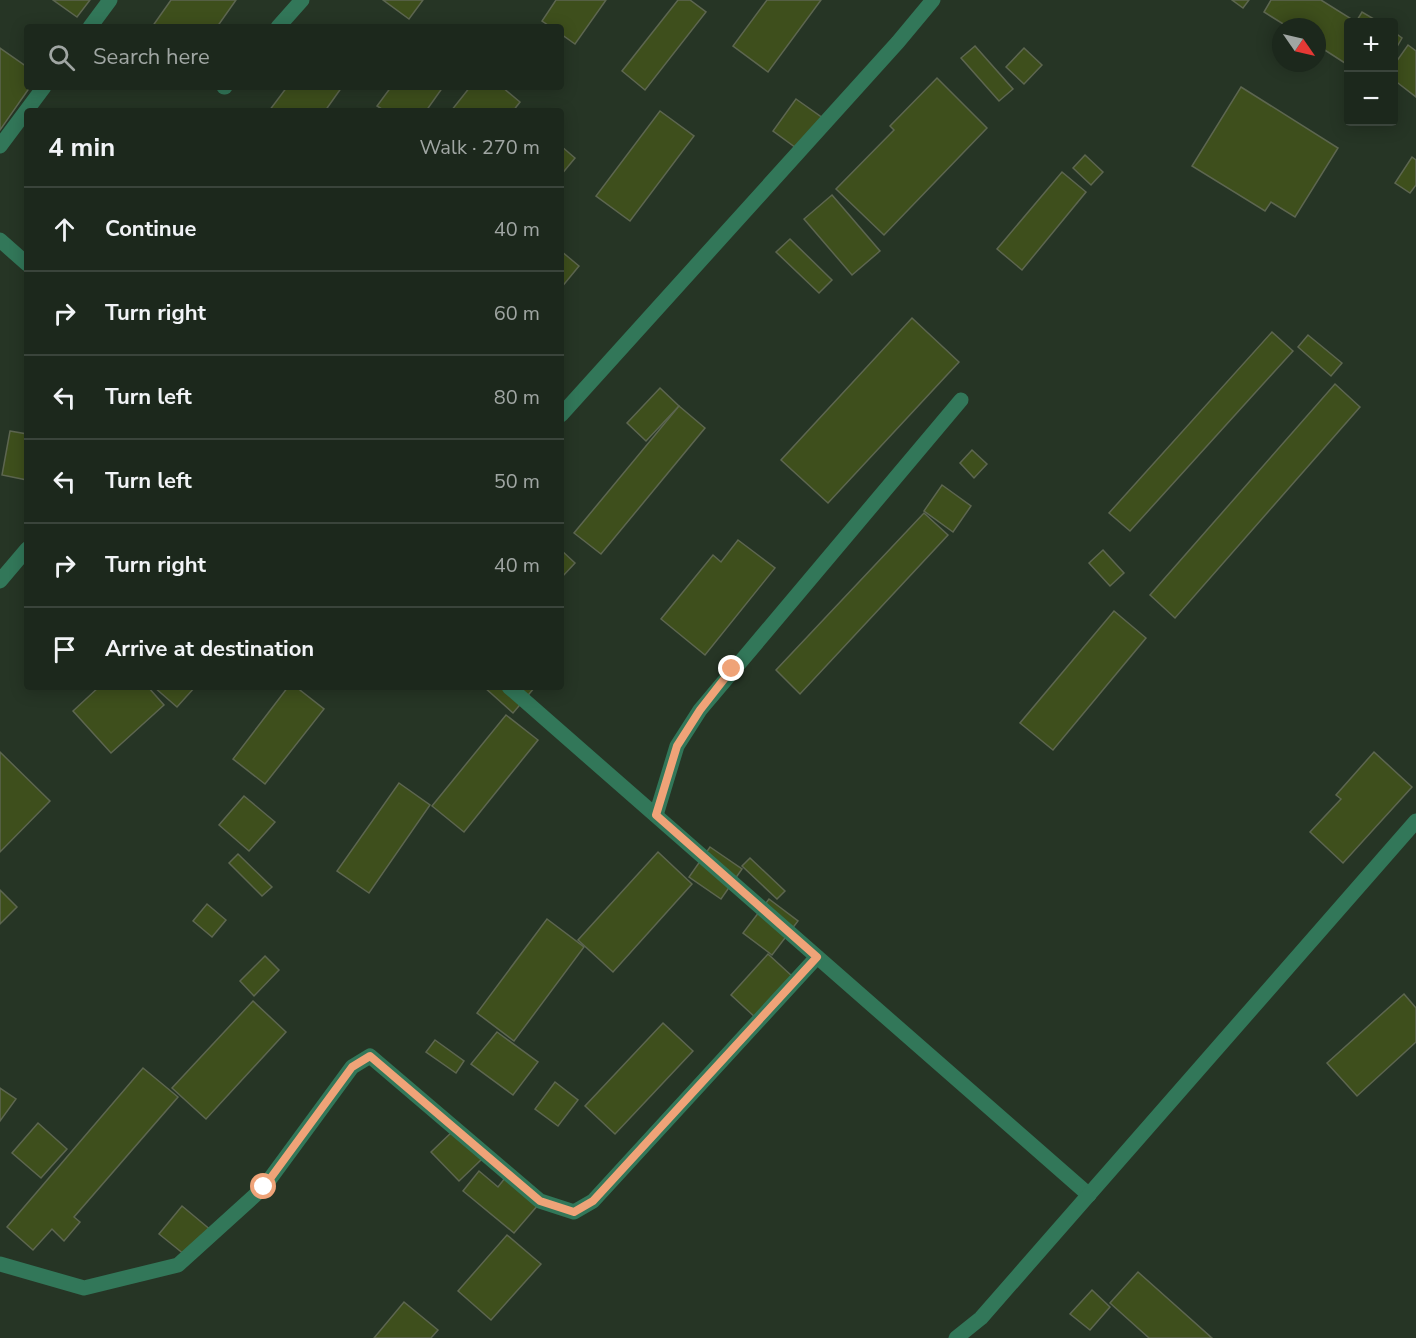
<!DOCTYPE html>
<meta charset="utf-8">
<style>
body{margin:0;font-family:"Nunito Sans",sans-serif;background:#253025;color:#f1f3f6}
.controls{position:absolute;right:18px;top:18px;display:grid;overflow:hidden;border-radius:6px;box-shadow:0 3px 15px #0003}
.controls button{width:54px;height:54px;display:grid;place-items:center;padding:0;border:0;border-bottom:2px solid #3a443b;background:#1c281c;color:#f1f3f6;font:30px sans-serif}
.compass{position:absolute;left:1272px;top:18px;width:54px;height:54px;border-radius:50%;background:#1c281c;box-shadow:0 3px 15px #0003;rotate:124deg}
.stop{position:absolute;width:18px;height:18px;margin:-14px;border:4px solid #efa378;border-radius:50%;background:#fff}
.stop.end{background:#efa378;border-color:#fff;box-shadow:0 2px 6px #0008}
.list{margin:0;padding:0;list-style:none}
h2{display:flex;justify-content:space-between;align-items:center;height:78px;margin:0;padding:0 24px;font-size:26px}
h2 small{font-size:20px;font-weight:400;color:#a0a6a3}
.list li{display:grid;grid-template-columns:39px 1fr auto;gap:18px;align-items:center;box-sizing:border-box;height:84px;padding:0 24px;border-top:2px solid #3a443b}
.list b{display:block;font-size:22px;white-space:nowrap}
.list em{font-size:20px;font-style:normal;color:#a0a6a3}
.icon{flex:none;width:33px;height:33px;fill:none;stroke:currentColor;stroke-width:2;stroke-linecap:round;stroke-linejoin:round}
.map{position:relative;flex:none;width:1416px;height:1338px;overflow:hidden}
.search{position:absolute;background:#1c281c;box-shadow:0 3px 15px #0003;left:24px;top:24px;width:540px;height:66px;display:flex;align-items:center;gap:15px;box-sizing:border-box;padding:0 21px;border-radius:6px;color:#a0a6a3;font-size:22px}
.panel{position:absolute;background:#1c281c;box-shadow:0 3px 15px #0003;left:24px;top:108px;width:540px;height:582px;border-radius:6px}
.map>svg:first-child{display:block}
</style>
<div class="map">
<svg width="1416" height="1338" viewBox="0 0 1416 1338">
<rect width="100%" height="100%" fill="#263525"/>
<g fill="#3e4f1c" stroke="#5d6650" stroke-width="1.5">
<path d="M 53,0 L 90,0 L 77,17 Z"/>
<path d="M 171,0 L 236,0 L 217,27 L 152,27 Z"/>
<path d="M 383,0 L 423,0 L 409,19 Z"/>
<path d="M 556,0 L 606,0 L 575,44 L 561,34 L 561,27 L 551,27 L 542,21 Z"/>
<path d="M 678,0 L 690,0 L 706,12 L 645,90 L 622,71 Z"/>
<path d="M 767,0 L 821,0 L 768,72 L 733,46 Z"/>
<path d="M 1232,0 L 1249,0 L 1243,8 Z"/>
<path d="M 1271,0 L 1321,0 L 1356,22 L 1362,12 L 1379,22 L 1348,22 L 1348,65 L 1317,45 L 1317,27 L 1288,27 L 1264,12 Z"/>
<path d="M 1394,32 L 1402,38 L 1394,52 Z"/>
<path d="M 1408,45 L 1416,51 L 1416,97 L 1394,80 L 1394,65 Z"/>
<path d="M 975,46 L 1013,89 L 999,101 L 961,58 Z"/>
<path d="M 0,48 L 27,67 L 27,87 L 30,87 L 0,130 Z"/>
<path d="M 1024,48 L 1042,65 L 1024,84 L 1006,67 Z"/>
<path d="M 937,78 L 987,128 L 884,235 L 836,189 L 894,130 L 890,126 Z"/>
<path d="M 287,87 L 342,87 L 325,111 L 269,111 Z"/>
<path d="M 391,87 L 443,87 L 426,111 L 385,111 L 377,106 Z"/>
<path d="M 470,87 L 502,87 L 520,102 L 513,111 L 451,111 Z"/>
<path d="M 1241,87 L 1338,148 L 1295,217 L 1271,202 L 1265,211 L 1192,166 Z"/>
<path d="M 796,99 L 827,121 L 803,153 L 773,131 Z"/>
<path d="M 660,111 L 694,136 L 630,221 L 596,196 Z"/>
<path d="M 561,146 L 575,158 L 561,175 Z"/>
<path d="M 1085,155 L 1103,172 L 1091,185 L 1073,168 Z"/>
<path d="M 1412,157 L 1416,160 L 1416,185 L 1410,193 L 1395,183 Z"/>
<path d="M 1062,172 L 1086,192 L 1022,270 L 997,249 Z"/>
<path d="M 832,195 L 880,251 L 852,275 L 804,219 Z"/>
<path d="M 790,239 L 832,280 L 819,293 L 776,252 Z"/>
<path d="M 561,251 L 579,266 L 561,288 Z"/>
<path d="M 912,318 L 959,362 L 828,503 L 781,460 Z"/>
<path d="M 1272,332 L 1293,351 L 1130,531 L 1109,513 Z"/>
<path d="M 1308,335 L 1342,363 L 1331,376 L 1298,347 Z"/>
<path d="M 1335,384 L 1360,407 L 1175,618 L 1150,595 Z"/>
<path d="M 660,388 L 679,406 L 646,441 L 627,423 Z"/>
<path d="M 679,406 L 705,428 L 601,554 L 574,533 Z"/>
<path d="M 10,431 L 27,434 L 27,480 L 2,475 Z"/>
<path d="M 972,450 L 987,464 L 974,478 L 960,463 Z"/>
<path d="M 942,485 L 971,506 L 953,532 L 924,511 Z"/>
<path d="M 924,513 L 948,535 L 800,694 L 776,670 Z"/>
<path d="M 738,540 L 775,568 L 705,655 L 661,619 L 713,555 L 721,562 Z"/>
<path d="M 561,550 L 575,563 L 562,577 L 561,576 Z"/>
<path d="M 1103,550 L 1124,573 L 1110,586 L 1089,563 Z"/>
<path d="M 1114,611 L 1146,638 L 1053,750 L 1020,723 Z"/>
<path d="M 99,687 L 148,687 L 164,705 L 111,753 L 73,711 Z"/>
<path d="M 154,687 L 195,687 L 177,707 Z"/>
<path d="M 288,687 L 296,687 L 324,709 L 265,784 L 233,759 Z"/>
<path d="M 484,687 L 535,687 L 513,713 Z"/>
<path d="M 506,715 L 538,740 L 464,832 L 432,806 Z"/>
<path d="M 0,752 L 50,801 L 0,852 Z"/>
<path d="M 1374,752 L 1412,787 L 1343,863 L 1310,832 L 1341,799 L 1336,795 Z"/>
<path d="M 399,783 L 430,805 L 369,893 L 337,871 Z"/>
<path d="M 244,796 L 275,822 L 249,851 L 219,825 Z"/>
<path d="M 710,847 L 742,869 L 721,899 L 689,877 Z"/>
<path d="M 658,852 L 692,884 L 613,972 L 578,940 Z"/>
<path d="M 238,854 L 272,887 L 262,896 L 229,863 Z"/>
<path d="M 750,858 L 785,891 L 777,899 L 742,866 Z"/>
<path d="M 0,890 L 17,907 L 0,924 Z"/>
<path d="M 769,899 L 798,921 L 772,955 L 743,933 Z"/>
<path d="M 207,904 L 226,920 L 212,937 L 193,921 Z"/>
<path d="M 547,919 L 584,947 L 514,1041 L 477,1013 Z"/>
<path d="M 768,954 L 793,977 L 756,1018 L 731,995 Z"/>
<path d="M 265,956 L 279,970 L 254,996 L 240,981 Z"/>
<path d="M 1404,994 L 1416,1008 L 1416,1042 L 1357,1096 L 1327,1063 Z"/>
<path d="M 253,1001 L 286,1032 L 206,1119 L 172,1088 Z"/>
<path d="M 663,1023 L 693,1051 L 615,1134 L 585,1106 Z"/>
<path d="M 497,1032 L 538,1062 L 513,1095 L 471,1064 Z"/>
<path d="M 435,1040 L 464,1061 L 456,1073 L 426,1052 Z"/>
<path d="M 143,1068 L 178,1097 L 74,1217 L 80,1222 L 64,1241 L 52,1229 L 33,1250 L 7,1227 Z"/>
<path d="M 555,1082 L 578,1100 L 558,1126 L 535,1109 Z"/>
<path d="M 0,1088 L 16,1099 L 0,1121 Z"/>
<path d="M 38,1123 L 67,1149 L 41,1178 L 12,1153 Z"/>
<path d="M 454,1130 L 482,1159 L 459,1181 L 431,1152 Z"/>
<path d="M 479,1171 L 498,1187 L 505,1178 L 538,1205 L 514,1233 L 463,1191 Z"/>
<path d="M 182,1206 L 212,1231 L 190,1259 L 159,1234 Z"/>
<path d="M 507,1235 L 541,1264 L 491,1320 L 458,1291 Z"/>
<path d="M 1138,1272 L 1212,1338 L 1149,1338 L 1110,1303 Z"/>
<path d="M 1092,1290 L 1110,1307 L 1090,1330 L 1070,1314 Z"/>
<path d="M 404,1302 L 438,1330 L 431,1338 L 374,1338 Z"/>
</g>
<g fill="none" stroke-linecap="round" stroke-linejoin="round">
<g stroke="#327759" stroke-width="15">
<path d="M 90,27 L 110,0"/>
<path d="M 278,27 L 302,0"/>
<path d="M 224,87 L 225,87"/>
<path d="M 0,146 L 44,87"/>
<path d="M 0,240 L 27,264"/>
<path d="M 561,415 L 898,42 L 933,0"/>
<path d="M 0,581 L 27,549"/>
<path d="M 509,687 L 1089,1195"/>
<path d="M 656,815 L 677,746 L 700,710 L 961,400"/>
<path d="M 0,1264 L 84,1288 L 178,1265 L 264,1187 L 352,1067 L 370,1056 L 540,1201 L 574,1212 L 593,1201 L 817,957"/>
<path d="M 956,1338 L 981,1318 L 1416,821"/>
</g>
</g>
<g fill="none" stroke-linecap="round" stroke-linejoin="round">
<path stroke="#efa378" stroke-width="8" d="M 264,1187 L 352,1067 L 370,1056 L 540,1201 L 574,1212 L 593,1201 L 817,957 L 656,815 L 677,746 L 700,710 L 732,669"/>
</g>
</svg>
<div class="controls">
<button>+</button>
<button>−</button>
</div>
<svg class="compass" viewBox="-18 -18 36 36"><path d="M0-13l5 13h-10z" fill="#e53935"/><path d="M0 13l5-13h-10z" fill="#a0a6a3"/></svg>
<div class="stop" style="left:264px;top:1187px"></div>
<div class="stop end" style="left:732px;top:669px"></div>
<div class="search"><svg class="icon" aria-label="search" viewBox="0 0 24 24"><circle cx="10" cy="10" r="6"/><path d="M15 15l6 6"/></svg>Search here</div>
<section class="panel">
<h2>4 min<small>Walk · 270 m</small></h2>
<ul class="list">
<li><svg class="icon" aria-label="ahead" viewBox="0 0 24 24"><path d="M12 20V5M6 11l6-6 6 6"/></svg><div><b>Continue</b></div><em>40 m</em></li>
<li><svg class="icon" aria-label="right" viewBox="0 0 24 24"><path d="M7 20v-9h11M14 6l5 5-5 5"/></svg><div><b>Turn right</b></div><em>60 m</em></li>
<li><svg class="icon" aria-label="left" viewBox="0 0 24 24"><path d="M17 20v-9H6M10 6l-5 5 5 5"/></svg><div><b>Turn left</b></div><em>80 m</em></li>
<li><svg class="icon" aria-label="left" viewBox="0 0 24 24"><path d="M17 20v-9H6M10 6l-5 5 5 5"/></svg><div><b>Turn left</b></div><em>50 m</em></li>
<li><svg class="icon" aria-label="right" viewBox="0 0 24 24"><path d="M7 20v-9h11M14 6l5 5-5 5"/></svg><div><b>Turn right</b></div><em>40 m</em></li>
<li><svg class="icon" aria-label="arrive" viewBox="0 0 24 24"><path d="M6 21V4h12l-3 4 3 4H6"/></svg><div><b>Arrive at destination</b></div></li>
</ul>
</section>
</div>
